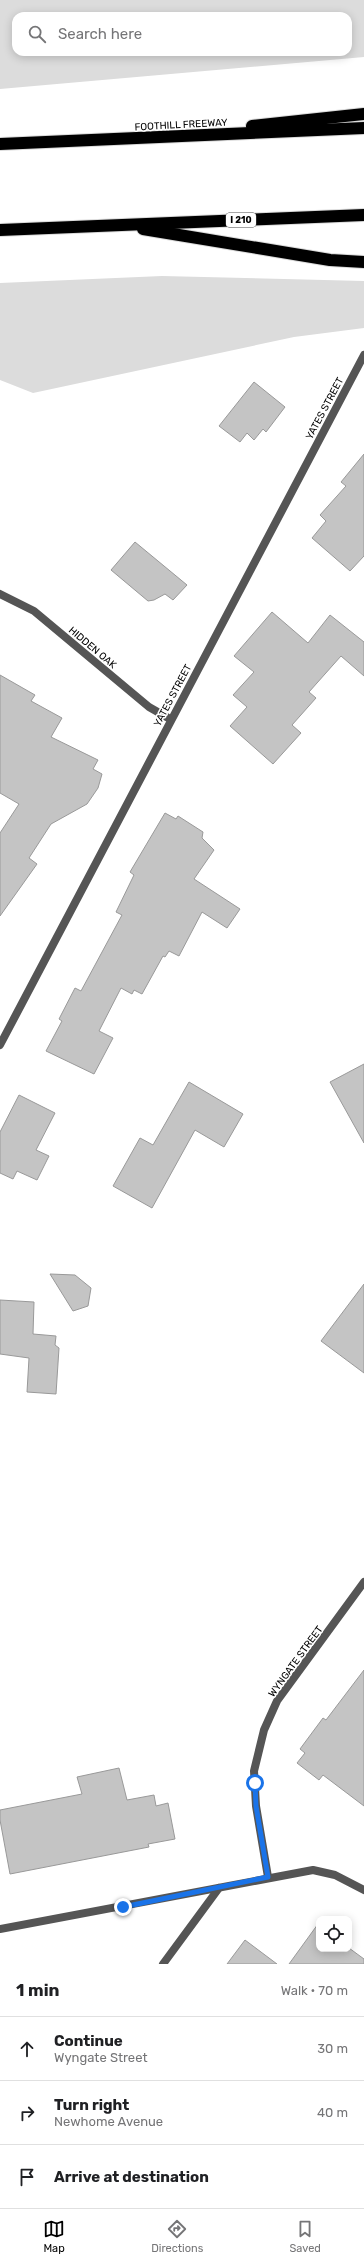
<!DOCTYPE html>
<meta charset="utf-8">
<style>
body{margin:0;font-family:Rubik,sans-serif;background:#f6f6f6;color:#202124}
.controls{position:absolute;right:12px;bottom:12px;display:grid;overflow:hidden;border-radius:8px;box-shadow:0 2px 10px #0003}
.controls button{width:36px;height:36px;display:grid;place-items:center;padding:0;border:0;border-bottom:1px solid #e0e0e0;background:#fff;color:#202124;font:20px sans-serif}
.stop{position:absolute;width:12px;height:12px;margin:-9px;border:3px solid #1a73e8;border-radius:50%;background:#fff}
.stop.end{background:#1a73e8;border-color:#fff;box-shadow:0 1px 4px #0008}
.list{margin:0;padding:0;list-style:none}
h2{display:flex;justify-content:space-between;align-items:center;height:52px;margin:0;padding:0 16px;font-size:17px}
h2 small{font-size:13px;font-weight:400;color:#757577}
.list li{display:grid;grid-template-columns:26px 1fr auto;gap:12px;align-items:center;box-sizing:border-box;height:64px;padding:0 16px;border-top:1px solid #e0e0e0}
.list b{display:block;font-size:15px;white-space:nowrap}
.list p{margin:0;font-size:13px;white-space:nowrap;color:#757577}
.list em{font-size:13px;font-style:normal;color:#757577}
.icon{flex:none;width:22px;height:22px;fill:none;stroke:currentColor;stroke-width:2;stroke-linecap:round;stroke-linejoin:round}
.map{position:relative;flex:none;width:364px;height:1964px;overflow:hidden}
.search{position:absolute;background:#fff;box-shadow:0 2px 10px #0003;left:12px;right:12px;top:12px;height:44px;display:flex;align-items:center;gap:10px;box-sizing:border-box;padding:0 14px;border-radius:12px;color:#757577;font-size:15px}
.sheet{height:244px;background:#fff}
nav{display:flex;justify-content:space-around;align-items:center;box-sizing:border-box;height:56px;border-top:1px solid #e0e0e0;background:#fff;font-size:11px;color:#757577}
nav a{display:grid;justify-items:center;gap:2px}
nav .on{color:#000}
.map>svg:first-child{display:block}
</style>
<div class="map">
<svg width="364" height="1964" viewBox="0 0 364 1964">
<rect width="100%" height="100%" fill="#fff"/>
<g fill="#dcdcdc" fill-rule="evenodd">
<path d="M 0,0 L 364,0 L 364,57 L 0,89 ZM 16,16 L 348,16 L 348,52 L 16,52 Z"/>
<path d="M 162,276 L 364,281 L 364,328 L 294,337 L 33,393 L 0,380 L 0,283 Z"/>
</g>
<g fill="#c4c4c4" stroke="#999">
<path d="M 254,382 L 285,407 L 266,432 L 263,429 L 254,440 L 247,433 L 240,442 L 219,426 Z"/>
<path d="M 364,454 L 364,556 L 350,571 L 312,538 L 326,521 L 320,515 L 346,486 L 341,482 Z"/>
<path d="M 135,542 L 187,585 L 173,600 L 165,594 L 154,600 L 148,601 L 111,570 Z"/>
<path d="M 272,612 L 308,643 L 330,615 L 364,642 L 364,676 L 341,656 L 309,692 L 316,698 L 292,725 L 301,733 L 273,764 L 230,726 L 247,707 L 233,695 L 254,672 L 234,656 Z"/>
<path d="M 0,675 L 35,695 L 31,701 L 62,718 L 51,737 L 98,760 L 93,769 L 102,774 L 98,788 L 87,804 L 51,824 L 29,858 L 37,864 L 0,916 L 0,833 L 19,804 L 0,793 Z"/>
<path d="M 165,813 L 176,819 L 178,816 L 203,832 L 202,838 L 214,850 L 194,879 L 240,909 L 227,928 L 202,912 L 179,956 L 169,951 L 165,957 L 163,956 L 142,994 L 134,990 L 132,994 L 121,988 L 99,1031 L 113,1038 L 94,1074 L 46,1051 L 62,1021 L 59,1019 L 75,988 L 81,991 L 122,915 L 116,912 L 134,875 L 130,872 Z"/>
<path d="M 364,1064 L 364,1143 L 330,1082 Z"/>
<path d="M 189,1082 L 243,1114 L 224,1147 L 195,1130 L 152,1208 L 113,1186 L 140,1138 L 153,1145 Z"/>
<path d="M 19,1095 L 55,1113 L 36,1150 L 49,1156 L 37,1180 L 17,1171 L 13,1179 L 0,1173 L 0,1132 Z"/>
<path d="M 50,1274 L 75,1275 L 91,1288 L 88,1306 L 73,1311 Z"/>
<path d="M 364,1284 L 364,1373 L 321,1341 Z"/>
<path d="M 0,1300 L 34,1302 L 33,1334 L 56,1336 L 55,1345 L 59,1348 L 56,1394 L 27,1392 L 29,1358 L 0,1354 Z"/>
<path d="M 364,1670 L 364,1806 L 323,1775 L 319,1780 L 297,1763 L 305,1753 L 300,1749 L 323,1718 L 326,1720 Z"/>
<path d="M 119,1768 L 127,1800 L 154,1795 L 156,1806 L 168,1803 L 175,1839 L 148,1844 L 149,1847 L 10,1874 L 0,1820 L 0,1810 L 82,1794 L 77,1777 Z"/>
<path d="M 318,1924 L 319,1949 L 349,1948 L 364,1959 L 364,1964 L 289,1964 Z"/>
<path d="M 245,1940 L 277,1964 L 227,1964 Z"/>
</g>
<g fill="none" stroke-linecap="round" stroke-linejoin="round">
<g stroke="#dbdbdb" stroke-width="14">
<g id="motorway">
<path d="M 252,126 L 364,114"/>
<path d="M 0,144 L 364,128"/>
<path d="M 143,229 L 330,260 L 364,262"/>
<path d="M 0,230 L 364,215"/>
</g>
</g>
<g stroke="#555" stroke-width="8">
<path d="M 0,594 L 34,611 L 149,707 L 170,719"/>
<path d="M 0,1045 L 364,355"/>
<path d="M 268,1877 L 256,1806 L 254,1771 L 264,1730 L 277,1701 L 364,1582"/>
<path d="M 0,1929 L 313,1870 L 335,1875 L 364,1890"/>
<path d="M 163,1964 L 219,1888"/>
</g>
<use href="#motorway" stroke="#000" stroke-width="12"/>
</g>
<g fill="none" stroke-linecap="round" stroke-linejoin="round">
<path stroke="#1a73e8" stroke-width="5" d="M 123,1907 L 268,1877 L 256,1806 L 255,1783"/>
</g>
<g text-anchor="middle" stroke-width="3" stroke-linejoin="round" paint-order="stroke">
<rect fill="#fff" stroke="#4c4c4c" stroke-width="1" x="226" y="213" width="30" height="14" rx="3"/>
<g font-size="9" font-weight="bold" fill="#000">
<text x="241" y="223">I 210</text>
</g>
<g font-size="10" fill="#000" stroke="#fff">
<text transform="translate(181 124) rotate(-3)" y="4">FOOTHILL FREEWAY</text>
<text transform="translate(324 408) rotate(-62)" y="4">YATES STREET</text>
<text transform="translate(93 647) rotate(40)" y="4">HIDDEN OAK</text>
<text transform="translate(172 695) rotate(-62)" y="4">YATES STREET</text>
<text transform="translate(295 1661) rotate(-54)" y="4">WYNGATE STREET</text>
</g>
</g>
</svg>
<div class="controls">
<button><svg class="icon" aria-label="locate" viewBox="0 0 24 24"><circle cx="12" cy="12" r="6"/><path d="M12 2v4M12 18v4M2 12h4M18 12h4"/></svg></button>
</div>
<div class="stop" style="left:255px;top:1783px"></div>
<div class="stop end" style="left:123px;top:1907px"></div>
<div class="search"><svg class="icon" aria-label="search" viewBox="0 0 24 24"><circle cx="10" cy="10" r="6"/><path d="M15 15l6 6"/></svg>Search here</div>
</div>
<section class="sheet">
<h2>1 min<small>Walk · 70 m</small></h2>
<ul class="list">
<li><svg class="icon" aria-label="ahead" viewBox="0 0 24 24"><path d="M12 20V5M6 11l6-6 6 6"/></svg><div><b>Continue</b><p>Wyngate Street</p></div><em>30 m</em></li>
<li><svg class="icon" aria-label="right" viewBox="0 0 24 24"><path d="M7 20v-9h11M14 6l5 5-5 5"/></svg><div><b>Turn right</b><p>Newhome Avenue</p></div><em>40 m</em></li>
<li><svg class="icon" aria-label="arrive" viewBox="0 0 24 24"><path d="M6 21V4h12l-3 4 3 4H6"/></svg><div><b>Arrive at destination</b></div></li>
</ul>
</section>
<nav>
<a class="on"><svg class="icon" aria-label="map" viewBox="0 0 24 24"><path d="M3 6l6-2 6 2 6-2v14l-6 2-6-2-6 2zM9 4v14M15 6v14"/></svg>Map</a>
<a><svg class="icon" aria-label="directions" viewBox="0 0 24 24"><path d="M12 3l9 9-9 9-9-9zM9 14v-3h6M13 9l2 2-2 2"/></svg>Directions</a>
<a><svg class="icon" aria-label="saved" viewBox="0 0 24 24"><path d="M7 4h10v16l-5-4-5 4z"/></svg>Saved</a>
</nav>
